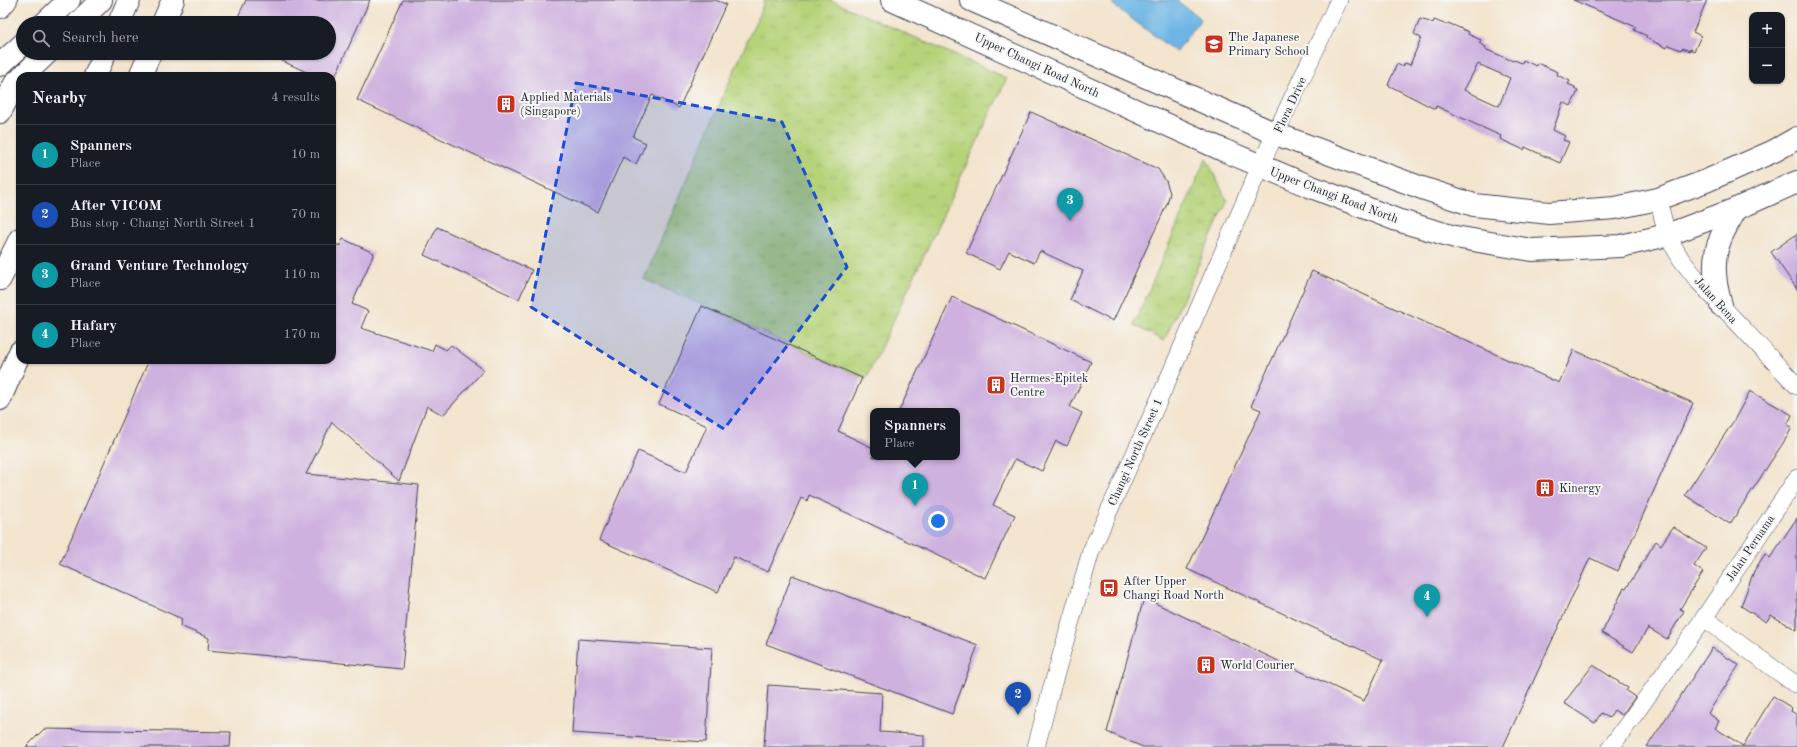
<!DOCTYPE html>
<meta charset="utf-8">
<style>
body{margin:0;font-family:"Old Standard TT",serif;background:#242831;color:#f1f3f6}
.controls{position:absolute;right:12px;top:12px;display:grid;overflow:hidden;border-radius:8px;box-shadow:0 1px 3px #0004}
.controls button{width:36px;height:36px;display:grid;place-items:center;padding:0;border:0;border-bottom:1px solid #363941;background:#171b24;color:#f1f3f6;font:20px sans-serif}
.you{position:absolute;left:938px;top:521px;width:14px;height:14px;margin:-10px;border:3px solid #fff;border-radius:50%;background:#1a73e8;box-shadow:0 0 0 6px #1a73e833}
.badge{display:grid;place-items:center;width:26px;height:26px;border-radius:50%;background:#c8321e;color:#fff;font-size:13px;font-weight:700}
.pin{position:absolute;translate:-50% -33px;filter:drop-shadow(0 1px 2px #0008)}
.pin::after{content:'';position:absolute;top:21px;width:14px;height:12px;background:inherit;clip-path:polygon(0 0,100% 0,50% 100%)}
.popup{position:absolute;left:870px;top:408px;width:90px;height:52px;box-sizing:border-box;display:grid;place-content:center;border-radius:8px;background:#171b24;filter:drop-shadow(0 1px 3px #0005);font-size:13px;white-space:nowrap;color:#9ea1a6}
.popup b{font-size:15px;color:#f1f3f6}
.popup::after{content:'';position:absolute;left:50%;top:100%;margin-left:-8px;border:8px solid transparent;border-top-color:#171b24}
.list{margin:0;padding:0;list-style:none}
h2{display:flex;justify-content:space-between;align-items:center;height:52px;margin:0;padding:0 16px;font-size:17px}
h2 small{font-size:13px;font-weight:400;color:#9ea1a6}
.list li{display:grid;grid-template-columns:26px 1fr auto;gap:12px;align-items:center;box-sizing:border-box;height:60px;padding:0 16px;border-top:1px solid #363941}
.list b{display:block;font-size:15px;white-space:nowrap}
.list p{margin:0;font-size:13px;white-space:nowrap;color:#9ea1a6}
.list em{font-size:13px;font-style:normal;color:#9ea1a6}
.icon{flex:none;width:22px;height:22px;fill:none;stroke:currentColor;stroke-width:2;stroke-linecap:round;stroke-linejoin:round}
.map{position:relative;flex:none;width:1797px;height:747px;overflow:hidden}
.search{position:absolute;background:#171b24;box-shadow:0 1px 3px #0004;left:16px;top:16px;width:320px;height:44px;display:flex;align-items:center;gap:10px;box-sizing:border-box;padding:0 14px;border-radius:22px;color:#9ea1a6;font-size:15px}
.panel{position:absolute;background:#171b24;box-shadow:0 1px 3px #0004;left:16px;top:72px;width:320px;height:292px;border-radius:12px}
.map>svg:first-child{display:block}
</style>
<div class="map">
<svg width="1797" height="747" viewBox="0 0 1797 747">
<defs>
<pattern id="grass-tufts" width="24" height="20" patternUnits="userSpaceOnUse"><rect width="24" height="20" fill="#b6d379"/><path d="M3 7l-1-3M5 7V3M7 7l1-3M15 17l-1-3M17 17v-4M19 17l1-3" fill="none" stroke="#9cb56a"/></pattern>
</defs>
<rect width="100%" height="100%" fill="#f6f6f2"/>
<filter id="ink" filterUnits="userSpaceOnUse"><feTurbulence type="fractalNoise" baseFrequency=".025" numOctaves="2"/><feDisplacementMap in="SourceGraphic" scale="8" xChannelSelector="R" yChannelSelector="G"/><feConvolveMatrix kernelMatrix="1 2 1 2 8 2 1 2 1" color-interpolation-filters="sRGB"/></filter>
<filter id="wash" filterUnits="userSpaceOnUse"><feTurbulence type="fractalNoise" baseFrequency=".012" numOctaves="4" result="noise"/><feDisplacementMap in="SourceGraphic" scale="16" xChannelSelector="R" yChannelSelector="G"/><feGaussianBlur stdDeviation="0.9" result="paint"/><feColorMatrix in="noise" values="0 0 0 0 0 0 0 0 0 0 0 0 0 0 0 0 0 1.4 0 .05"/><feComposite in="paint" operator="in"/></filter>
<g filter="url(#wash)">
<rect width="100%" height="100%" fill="#f3e4cd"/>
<g fill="url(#grass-tufts)" stroke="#6c7a5a">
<path d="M 765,0 L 830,0 L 1007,78 L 866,379 L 644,279 Z"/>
<path d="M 1206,158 L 1227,201 L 1164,341 L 1134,325 Z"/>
</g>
<path fill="#6cb5e4" stroke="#476c90" d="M 1115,0 L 1176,0 L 1201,19 L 1176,52 L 1112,4 Z"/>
<g id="blocks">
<g fill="#ceb1df" fill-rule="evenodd">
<path d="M 246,0 L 370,0 L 332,83 L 332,76 L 315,76 L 265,53 L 329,53 L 329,23 L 235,23 Z"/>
<path d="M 403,0 L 715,0 L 726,4 L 679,108 L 652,95 L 633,137 L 646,143 L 636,164 L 623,157 L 598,212 L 357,100 Z"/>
<path d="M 1573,0 L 1707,0 L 1693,32 L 1701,36 L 1694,51 L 1690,49 L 1690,51 L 1682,48 L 1681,50 L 1668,45 L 1667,48 L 1646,38 L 1647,36 L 1634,30 L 1636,27 Z"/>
<path d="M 1420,19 L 1433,23 L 1434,20 L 1447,25 L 1448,23 L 1469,32 L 1468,34 L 1481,40 L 1479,43 L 1486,47 L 1485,49 L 1513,61 L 1514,60 L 1522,63 L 1523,60 L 1536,66 L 1537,63 L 1558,72 L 1557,75 L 1570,81 L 1568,84 L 1575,87 L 1574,89 L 1578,91 L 1571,106 L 1563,102 L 1553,130 L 1565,136 L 1563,140 L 1569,142 L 1560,163 L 1525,147 L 1524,150 L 1500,139 L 1501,136 L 1477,125 L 1436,106 L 1435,109 L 1388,85 L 1397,64 L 1403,67 L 1405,63 L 1410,65 L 1421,38 L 1414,34 ZM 1478,64 L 1510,78 L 1499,106 L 1464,90 Z"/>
<path d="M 1031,112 L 1158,169 L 1166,181 L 1170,193 L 1167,204 L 1113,321 L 1070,300 L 1083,271 L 1040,251 L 1034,263 L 1009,251 L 1000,269 L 966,253 Z"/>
<path d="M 437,227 L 532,270 L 519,299 L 424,255 Z"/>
<path d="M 1797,234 L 1797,289 L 1771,252 Z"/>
<path d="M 343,239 L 374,253 L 352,304 L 368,311 L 361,328 L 432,351 L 435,344 L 446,350 L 451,345 L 484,370 L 443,415 L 427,406 L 399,481 L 332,422 L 306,474 L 419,485 L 402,669 L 208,650 L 209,638 L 180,626 L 182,619 L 60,564 L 149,360 L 332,360 L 332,243 L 340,246 Z"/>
<path d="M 1312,271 L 1559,383 L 1574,350 L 1693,403 L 1618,571 L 1590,558 L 1503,747 L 1143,747 L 1107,732 L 1144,598 L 1364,701 L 1383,660 L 1187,569 L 1261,410 L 1251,406 Z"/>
<path d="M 952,297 L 1091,362 L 1070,407 L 1082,413 L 1067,446 L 1056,441 L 1042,471 L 1015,459 L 993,505 L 1015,515 L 985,578 L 809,495 L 807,501 L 801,498 L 768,572 L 734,557 L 718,592 L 599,540 L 638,451 L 686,472 L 707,426 L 659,404 L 702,306 L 862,378 L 838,431 L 873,448 L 873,457 L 957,457 L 957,411 L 899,411 Z"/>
<path d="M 1750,391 L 1792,415 L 1787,425 L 1792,427 L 1787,437 L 1730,524 L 1685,495 L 1733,422 Z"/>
<path d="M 1797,518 L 1797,630 L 1771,615 L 1766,622 L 1741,606 L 1754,571 L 1765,554 L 1770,558 Z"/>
<path d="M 1673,527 L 1706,548 L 1694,566 L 1703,572 L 1680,609 L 1684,611 L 1667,639 L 1648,628 L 1633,652 L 1602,633 L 1624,588 L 1626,589 L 1656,541 L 1661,545 Z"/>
<path d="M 792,575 L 978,645 L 952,714 L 766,644 Z"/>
<path d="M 578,639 L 712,648 L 706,742 L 572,733 Z"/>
<path d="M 1712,648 L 1739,665 L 1708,713 L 1719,721 L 1715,728 L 1743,746 L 1773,696 L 1792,708 L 1791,711 L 1797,715 L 1797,747 L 1647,747 Z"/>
<path d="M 1593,665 L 1628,688 L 1626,691 L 1635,697 L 1622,715 L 1614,710 L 1609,718 L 1601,713 L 1595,723 L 1564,703 Z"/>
<path d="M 768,685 L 882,693 L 880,732 L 924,735 L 924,747 L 764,747 Z"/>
<path d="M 44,729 L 231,732 L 230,747 L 26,747 Z"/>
</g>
</g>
</g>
<g filter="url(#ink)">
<use href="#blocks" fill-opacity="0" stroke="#413f51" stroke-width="1"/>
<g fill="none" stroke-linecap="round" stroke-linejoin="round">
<g stroke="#413f51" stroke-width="18">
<g id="street">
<path d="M 1658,199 L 1667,235 L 1681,259 L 1699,282 L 1797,386"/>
<path d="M 1704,618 L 1795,684"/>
<path d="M 1036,747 L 1052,687 L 1091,551 L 1170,375 L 1260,166 L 1339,0"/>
<path d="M 1611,747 L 1704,618 L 1797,478"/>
</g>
</g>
<g stroke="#413f51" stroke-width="24">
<g id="secondary">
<path d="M 892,0 L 1223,150 L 1309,186 L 1397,220 L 1455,237 L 1532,250 L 1621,246 L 1667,235 L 1736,209 L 1797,182"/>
<path d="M 971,0 L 1276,134 L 1422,188 L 1474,205 L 1549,213 L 1615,208 L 1658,199 L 1706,181 L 1774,151 L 1797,138"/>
<path d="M 1721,305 C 1715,285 1711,261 1720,240 C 1724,229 1731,219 1736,209"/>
</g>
</g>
<g stroke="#413f51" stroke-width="24">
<g id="primary">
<path d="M 45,23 L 69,0"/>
<path d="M 78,23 L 101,0"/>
<path d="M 0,65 L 23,44"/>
<path d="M 23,76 L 47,53"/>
</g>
</g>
<g stroke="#413f51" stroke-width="24">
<g id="highway">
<path d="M 0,7 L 6,0"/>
<path d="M 119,23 L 129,0"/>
<path d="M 163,23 L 173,0"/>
<path d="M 95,76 L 105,53"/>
<path d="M 140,76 L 150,53"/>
<path d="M 0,112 L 16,82"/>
<path d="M 0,279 L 20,239"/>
<path d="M 0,399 L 20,352"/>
</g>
</g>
<use href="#street" stroke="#fff" stroke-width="17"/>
<use href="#secondary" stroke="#fff" stroke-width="22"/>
<use href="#primary" stroke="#fff" stroke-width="22"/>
<use href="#highway" stroke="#fff" stroke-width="22"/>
</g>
</g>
<path fill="#1d4ed8" fill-opacity="0.2" stroke="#1d4ed8" stroke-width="3" stroke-dasharray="8 5" stroke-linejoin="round" d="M 576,83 L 782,122 L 847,267 L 724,429 L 531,307 Z"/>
<defs>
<g id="school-square" transform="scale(1)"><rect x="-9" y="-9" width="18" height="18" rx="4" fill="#c8321e" stroke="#f6f6f2"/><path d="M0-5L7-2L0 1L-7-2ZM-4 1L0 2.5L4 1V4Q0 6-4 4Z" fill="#fff"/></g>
<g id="building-square" transform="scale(1)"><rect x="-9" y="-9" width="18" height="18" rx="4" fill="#c8321e" stroke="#f6f6f2"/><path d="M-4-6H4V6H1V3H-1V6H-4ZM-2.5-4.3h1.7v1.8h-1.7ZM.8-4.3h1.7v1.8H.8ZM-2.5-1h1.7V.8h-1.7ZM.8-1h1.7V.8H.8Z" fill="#fff"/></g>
<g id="bus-square" transform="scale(1)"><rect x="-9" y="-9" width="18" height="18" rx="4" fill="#c8321e" stroke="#f6f6f2"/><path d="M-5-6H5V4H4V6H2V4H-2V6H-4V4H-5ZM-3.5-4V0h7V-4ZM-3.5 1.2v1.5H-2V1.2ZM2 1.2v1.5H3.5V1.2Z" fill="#fff"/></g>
</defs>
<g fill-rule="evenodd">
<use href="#school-square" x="1214" y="44"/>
<use href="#building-square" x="506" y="104"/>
<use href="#building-square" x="996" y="385"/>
<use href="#building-square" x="1545" y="488"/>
<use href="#bus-square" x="1109" y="588"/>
<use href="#building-square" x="1206" y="665"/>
</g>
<g text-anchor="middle" stroke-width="4" stroke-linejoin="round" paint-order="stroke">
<g font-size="12" fill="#22223b" stroke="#f6f6f2" text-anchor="start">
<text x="1228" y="41">The Japanese<tspan x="1228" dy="14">Primary School</tspan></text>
<text x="520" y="101">Applied Materials<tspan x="520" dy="14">(Singapore)</tspan></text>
<text x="1010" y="382">Hermes-Epitek<tspan x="1010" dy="14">Centre</tspan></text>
<text x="1559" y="492">Kinergy</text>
<text x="1123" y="585">After Upper<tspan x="1123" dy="14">Changi Road North</tspan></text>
<text x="1220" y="669">World Courier</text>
</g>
<g font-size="12" fill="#22223b" stroke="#f6f6f2">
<text transform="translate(1037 65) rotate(25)" y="4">Upper Changi Road North</text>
<text transform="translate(1290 105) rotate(-65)" y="4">Flora Drive</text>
<text transform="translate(1334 195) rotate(21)" y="4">Upper Changi Road North</text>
<text transform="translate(1716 300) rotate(48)" y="4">Jalan Bena</text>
<text transform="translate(1135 452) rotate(-66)" y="4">Changi North Street 1</text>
<text transform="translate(1750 548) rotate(-56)" y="4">Jalan Pernama</text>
</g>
</g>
</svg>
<div class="controls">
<button>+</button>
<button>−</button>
</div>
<div class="you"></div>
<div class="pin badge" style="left:915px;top:506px;background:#0f9aa8">1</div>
<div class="popup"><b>Spanners</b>Place</div>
<div class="pin badge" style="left:1018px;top:715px;background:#1a4fb4">2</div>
<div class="pin badge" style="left:1070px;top:221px;background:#0f9aa8">3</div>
<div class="pin badge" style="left:1427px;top:617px;background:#0f9aa8">4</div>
<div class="search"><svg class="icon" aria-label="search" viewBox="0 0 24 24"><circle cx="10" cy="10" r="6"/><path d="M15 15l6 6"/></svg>Search here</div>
<section class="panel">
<h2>Nearby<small>4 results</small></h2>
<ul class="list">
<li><span class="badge" style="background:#0f9aa8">1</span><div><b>Spanners</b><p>Place</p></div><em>10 m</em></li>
<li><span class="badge" style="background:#1a4fb4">2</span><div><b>After VICOM</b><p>Bus stop · Changi North Street 1</p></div><em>70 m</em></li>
<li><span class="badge" style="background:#0f9aa8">3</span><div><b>Grand Venture Technology</b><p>Place</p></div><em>110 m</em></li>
<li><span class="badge" style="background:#0f9aa8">4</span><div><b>Hafary</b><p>Place</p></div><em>170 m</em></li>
</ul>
</section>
</div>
